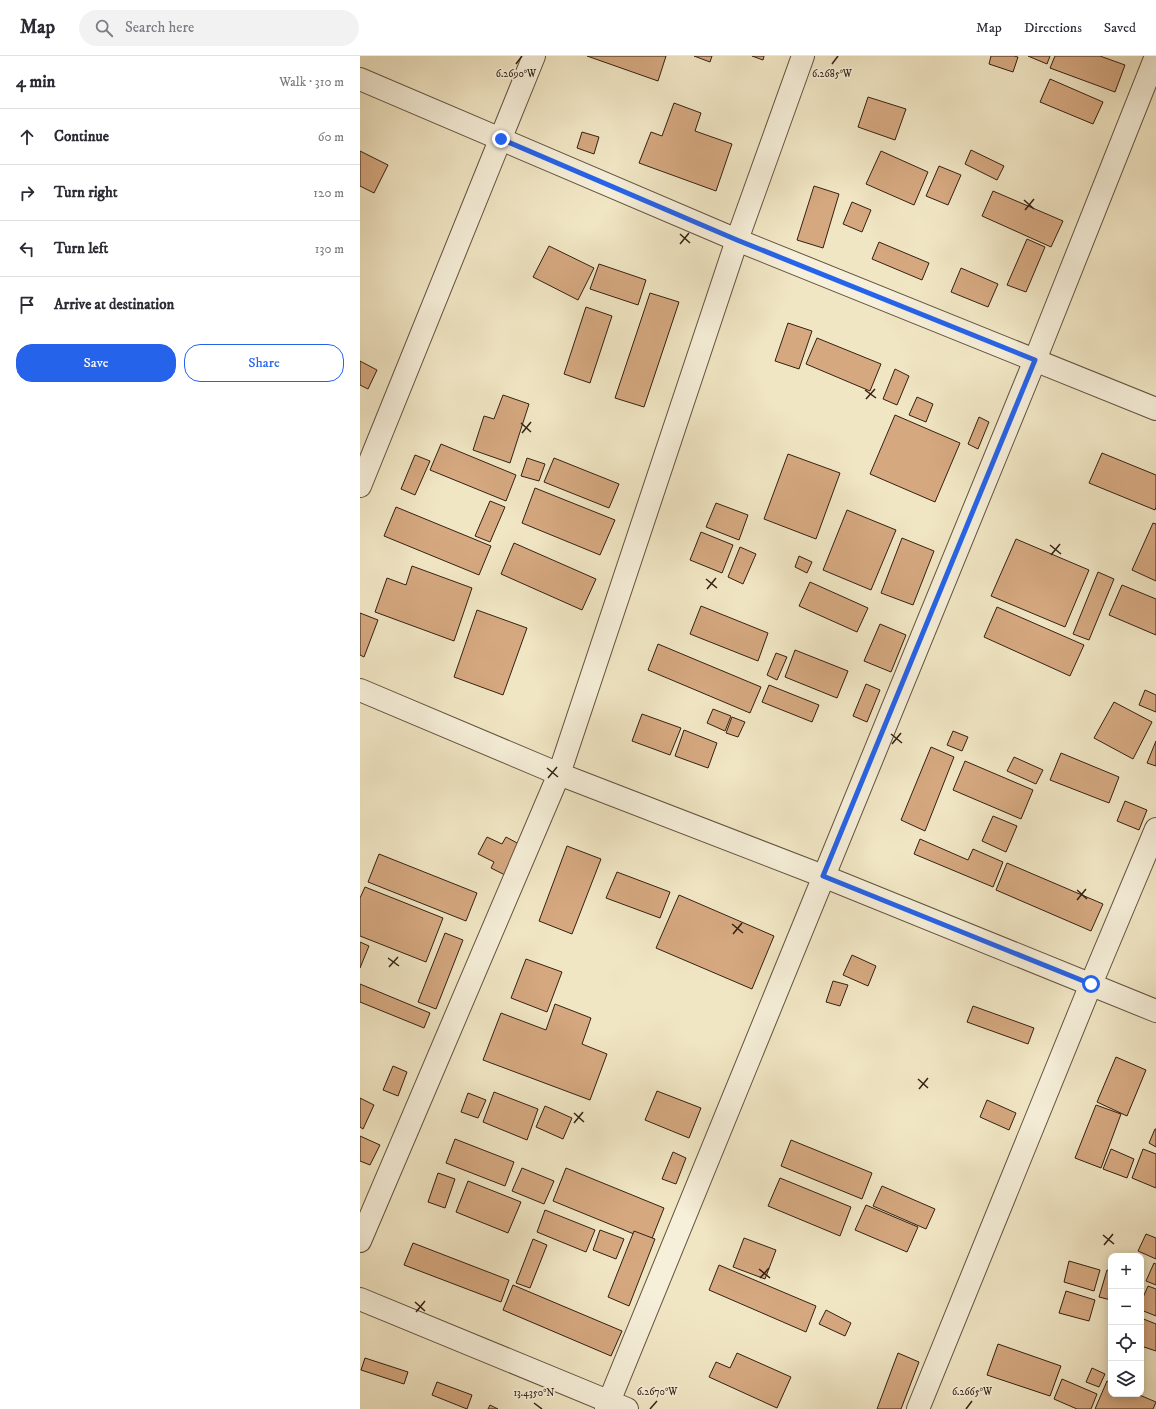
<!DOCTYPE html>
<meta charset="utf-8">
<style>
body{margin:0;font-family:"IM FELL DW Pica",serif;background:#f2f2f3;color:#2b2b33}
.controls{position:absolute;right:12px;bottom:12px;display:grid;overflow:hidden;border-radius:8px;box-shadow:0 2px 10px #0003}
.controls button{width:36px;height:36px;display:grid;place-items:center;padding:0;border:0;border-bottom:1px solid #e1e1e2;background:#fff;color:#2b2b33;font:20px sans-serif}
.stop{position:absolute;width:12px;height:12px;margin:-9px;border:3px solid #2563eb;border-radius:50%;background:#fff}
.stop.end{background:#2563eb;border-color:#fff;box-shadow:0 1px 4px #0008}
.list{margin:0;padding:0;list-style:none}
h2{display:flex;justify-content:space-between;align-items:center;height:52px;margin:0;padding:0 16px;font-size:17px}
h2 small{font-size:13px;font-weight:400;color:#7c7c81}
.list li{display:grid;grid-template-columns:26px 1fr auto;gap:12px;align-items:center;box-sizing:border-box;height:56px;padding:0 16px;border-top:1px solid #e1e1e2}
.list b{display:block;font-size:15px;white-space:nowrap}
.list em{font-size:13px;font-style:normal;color:#7c7c81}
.actions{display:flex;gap:8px;padding:12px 16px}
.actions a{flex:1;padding:9px 0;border:1px solid #2563eb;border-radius:16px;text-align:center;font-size:14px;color:#2563eb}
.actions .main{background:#2563eb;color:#fff}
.icon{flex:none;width:22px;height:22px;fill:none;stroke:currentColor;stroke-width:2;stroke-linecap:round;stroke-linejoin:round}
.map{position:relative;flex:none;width:796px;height:1353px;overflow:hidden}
header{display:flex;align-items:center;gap:24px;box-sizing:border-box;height:56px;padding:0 20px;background:#fff;border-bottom:1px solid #e1e1e2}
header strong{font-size:19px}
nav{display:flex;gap:22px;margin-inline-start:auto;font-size:14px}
.search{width:280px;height:36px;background:#f2f2f3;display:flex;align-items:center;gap:10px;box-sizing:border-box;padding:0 14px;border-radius:22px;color:#7c7c81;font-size:15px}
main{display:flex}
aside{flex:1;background:#fff}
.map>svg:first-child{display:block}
</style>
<header>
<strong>Map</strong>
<div class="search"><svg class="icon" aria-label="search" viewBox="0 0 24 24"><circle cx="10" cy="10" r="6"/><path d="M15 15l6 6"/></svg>Search here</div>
<nav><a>Map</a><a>Directions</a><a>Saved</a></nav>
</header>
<main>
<aside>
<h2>4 min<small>Walk · 310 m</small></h2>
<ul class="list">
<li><svg class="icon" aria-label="ahead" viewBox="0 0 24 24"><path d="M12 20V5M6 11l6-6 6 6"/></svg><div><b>Continue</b></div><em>60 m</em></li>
<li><svg class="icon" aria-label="right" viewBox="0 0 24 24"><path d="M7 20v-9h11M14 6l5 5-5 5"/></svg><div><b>Turn right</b></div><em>120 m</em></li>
<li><svg class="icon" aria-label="left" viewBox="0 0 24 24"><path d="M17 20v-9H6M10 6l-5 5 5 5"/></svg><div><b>Turn left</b></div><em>130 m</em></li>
<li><svg class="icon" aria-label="arrive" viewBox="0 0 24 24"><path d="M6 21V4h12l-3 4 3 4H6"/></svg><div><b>Arrive at destination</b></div></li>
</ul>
<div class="actions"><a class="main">Save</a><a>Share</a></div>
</aside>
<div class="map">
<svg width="796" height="1353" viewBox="0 0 796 1353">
<rect width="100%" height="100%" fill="#f1e6c4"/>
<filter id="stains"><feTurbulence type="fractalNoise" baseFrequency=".005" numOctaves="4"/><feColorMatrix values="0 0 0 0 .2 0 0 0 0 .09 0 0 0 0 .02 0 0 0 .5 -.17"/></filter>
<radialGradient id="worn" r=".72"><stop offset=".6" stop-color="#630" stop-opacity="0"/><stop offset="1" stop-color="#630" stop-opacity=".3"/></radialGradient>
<g fill="#d5a880" stroke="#342013">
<path d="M 227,0 L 306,0 L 298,25 Z"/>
<path d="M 334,0 L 352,0 L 350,6 Z"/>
<path d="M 392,0 L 404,0 L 403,4 Z"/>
<path d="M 631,0 L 654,0 L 658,1 L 653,16 L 629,8 Z"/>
<path d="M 668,0 L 690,0 L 687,8 Z"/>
<path d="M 695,0 L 740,0 L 765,9 L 755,36 L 690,12 Z"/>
<path d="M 690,23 L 743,46 L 733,68 L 680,46 Z"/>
<path d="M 508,41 L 546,53 L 535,84 L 498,71 Z"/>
<path d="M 314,47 L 341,57 L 335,75 L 372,88 L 356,135 L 279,107 L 291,76 L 302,80 Z"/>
<path d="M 222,76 L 239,81 L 234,98 L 217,92 Z"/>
<path d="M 611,94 L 644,110 L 637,124 L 605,108 Z"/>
<path d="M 0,95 L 28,109 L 14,137 L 0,130 Z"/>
<path d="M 521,95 L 568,116 L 554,149 L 506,128 Z"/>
<path d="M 579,110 L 601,119 L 588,149 L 566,140 Z"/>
<path d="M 454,130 L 479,138 L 463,192 L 437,184 Z"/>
<path d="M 633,135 L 703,165 L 691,191 L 622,160 Z"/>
<path d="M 492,146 L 511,154 L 502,176 L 483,168 Z"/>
<path d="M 667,183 L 685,191 L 666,236 L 647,229 Z"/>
<path d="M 519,186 L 569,207 L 562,224 L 512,203 Z"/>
<path d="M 189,190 L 234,212 L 218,244 L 173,221 Z"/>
<path d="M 239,208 L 286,224 L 278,249 L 230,233 Z"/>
<path d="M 601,212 L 638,228 L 628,251 L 591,236 Z"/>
<path d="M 290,237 L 319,246 L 284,351 L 255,342 Z"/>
<path d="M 226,251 L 252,260 L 230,327 L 204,318 Z"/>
<path d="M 428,267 L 452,275 L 439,313 L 415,305 Z"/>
<path d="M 457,282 L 521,308 L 510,335 L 446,308 Z"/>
<path d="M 0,305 L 17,314 L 8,333 L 0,329 Z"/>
<path d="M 535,313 L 549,320 L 537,349 L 523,343 Z"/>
<path d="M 143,339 L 169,348 L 150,407 L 113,394 L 124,360 L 134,363 Z"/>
<path d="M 557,341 L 573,348 L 566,366 L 549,359 Z"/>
<path d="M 535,359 L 600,387 L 575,446 L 510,418 Z"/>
<path d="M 619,361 L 629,366 L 618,393 L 608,388 Z"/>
<path d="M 81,388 L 156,419 L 146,445 L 70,414 Z"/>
<path d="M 742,397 L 796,419 L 796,451 L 795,454 L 729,427 Z"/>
<path d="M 428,398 L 480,417 L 456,483 L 404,463 Z"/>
<path d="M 55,399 L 70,405 L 55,439 L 41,433 Z"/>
<path d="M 167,402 L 185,408 L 179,425 L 161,420 Z"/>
<path d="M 194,402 L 259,428 L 249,452 L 184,426 Z"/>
<path d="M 175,432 L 255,464 L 240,499 L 162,467 Z"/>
<path d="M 130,445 L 145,451 L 130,486 L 115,480 Z"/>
<path d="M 356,447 L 388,459 L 379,484 L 346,471 Z"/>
<path d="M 36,451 L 131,490 L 119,519 L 24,480 Z"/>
<path d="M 487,454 L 536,474 L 511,534 L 463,514 Z"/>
<path d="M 793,467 L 796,468 L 796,525 L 772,514 Z"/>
<path d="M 341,476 L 373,489 L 362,517 L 330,504 Z"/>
<path d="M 542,482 L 574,495 L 553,549 L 521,537 Z"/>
<path d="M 656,483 L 729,514 L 705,571 L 631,540 Z"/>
<path d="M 154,487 L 236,523 L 222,554 L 141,518 Z"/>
<path d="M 380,491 L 396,498 L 383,528 L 368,521 Z"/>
<path d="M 439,500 L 452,506 L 447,517 L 435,511 Z"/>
<path d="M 52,510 L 112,532 L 94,585 L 15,556 L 27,522 L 46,529 Z"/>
<path d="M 738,516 L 754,523 L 729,584 L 713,578 Z"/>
<path d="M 450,526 L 508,552 L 497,576 L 439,550 Z"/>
<path d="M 762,529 L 796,543 L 796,579 L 749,559 Z"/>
<path d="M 341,550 L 408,577 L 398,605 L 330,578 Z"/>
<path d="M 637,551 L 724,589 L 710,620 L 624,581 Z"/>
<path d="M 117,554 L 167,572 L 143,639 L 94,621 Z"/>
<path d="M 0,557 L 18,564 L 4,601 L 0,599 Z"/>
<path d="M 520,568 L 546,579 L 531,616 L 504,605 Z"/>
<path d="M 298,588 L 401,631 L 390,657 L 288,614 Z"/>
<path d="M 435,594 L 488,615 L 477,642 L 425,621 Z"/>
<path d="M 416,597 L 427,601 L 417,624 L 407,619 Z"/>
<path d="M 506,628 L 520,634 L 507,666 L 493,660 Z"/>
<path d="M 409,629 L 459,649 L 452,666 L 402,646 Z"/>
<path d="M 785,634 L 796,639 L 796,656 L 779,649 Z"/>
<path d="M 754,646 L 792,666 L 773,703 L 734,682 Z"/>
<path d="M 353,653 L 371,660 L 365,675 L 347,667 Z"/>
<path d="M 282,658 L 321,672 L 310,699 L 272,685 Z"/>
<path d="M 372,661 L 385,666 L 378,681 L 366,677 Z"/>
<path d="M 324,674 L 357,687 L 348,712 L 315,700 Z"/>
<path d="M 593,675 L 608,681 L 602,695 L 587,689 Z"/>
<path d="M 796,685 L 796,710 L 787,707 Z"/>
<path d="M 571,691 L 594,701 L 565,775 L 541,764 Z"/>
<path d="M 701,697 L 759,721 L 749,747 L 690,724 Z"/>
<path d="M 654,701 L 683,714 L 676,728 L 647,715 Z"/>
<path d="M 605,705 L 673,734 L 661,763 L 593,734 Z"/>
<path d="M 765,745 L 787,754 L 779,774 L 757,765 Z"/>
<path d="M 633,760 L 657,770 L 646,796 L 622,785 Z"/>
<path d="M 127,781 L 142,788 L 146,781 L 159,788 L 145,819 L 131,812 L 134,806 L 118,798 Z"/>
<path d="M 560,783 L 608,804 L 613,793 L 643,806 L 633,831 L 554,798 Z"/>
<path d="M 207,790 L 241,803 L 212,878 L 179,865 Z"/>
<path d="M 19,798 L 117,837 L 106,865 L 8,826 Z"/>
<path d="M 647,807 L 743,848 L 731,875 L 636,834 Z"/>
<path d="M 257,816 L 310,836 L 300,862 L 246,842 Z"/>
<path d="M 5,831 L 83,862 L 66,906 L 0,880 L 0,842 Z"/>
<path d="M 319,839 L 414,880 L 392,933 L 296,892 Z"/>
<path d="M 85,877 L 103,884 L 76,953 L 58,946 Z"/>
<path d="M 0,886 L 9,890 L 0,912 Z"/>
<path d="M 492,899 L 516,910 L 508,930 L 483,919 Z"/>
<path d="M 166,903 L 202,916 L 187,956 L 151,942 Z"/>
<path d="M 473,925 L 488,929 L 480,950 L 466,946 Z"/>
<path d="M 0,928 L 70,957 L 64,972 L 0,946 Z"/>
<path d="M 195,948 L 231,962 L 222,988 L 247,998 L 230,1044 L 123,1004 L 141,957 L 186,974 Z"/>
<path d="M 613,950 L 674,972 L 668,988 L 607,966 Z"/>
<path d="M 756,1001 L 786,1014 L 767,1060 L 737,1046 Z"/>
<path d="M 33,1010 L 47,1016 L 38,1040 L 23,1034 Z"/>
<path d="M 297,1035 L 341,1052 L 329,1082 L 285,1064 Z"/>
<path d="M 134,1036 L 178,1053 L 167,1084 L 123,1066 Z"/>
<path d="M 108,1037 L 126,1044 L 118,1062 L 101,1056 Z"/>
<path d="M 0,1042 L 14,1049 L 3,1073 L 0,1071 Z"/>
<path d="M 627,1044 L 656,1057 L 649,1074 L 620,1061 Z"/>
<path d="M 736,1049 L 761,1058 L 741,1112 L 715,1102 Z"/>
<path d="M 185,1050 L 212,1062 L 203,1083 L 176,1071 Z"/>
<path d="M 795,1073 L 796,1073 L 796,1091 L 789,1087 Z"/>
<path d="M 0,1080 L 20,1089 L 10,1109 L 0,1105 Z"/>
<path d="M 95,1083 L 154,1106 L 145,1130 L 86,1107 Z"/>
<path d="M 431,1084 L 512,1117 L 502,1143 L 421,1110 Z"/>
<path d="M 751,1093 L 774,1103 L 767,1122 L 743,1113 Z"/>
<path d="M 783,1093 L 796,1098 L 796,1132 L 772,1122 Z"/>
<path d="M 313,1096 L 326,1102 L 316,1128 L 302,1123 Z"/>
<path d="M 162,1112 L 194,1125 L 184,1148 L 152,1135 Z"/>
<path d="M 206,1112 L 304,1152 L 291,1185 L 193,1145 Z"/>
<path d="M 78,1117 L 95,1123 L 85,1152 L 68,1146 Z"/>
<path d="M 420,1122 L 491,1151 L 480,1180 L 408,1150 Z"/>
<path d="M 108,1125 L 161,1146 L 148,1177 L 96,1156 Z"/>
<path d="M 522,1130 L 575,1153 L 566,1173 L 513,1150 Z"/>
<path d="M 506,1149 L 558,1171 L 547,1196 L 495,1174 Z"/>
<path d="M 185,1154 L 235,1174 L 226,1196 L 177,1176 Z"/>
<path d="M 240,1174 L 264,1183 L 256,1203 L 233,1194 Z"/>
<path d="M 274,1175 L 295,1183 L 269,1250 L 248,1241 Z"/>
<path d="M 786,1178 L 796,1182 L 796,1203 L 778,1195 Z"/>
<path d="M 384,1182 L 416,1194 L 405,1223 L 373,1211 Z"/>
<path d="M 173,1183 L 187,1189 L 170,1232 L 156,1227 Z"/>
<path d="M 53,1187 L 149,1224 L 141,1246 L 44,1209 Z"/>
<path d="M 709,1205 L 740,1214 L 734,1235 L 704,1226 Z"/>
<path d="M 794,1207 L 796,1208 L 796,1229 L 786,1225 Z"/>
<path d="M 359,1209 L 456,1250 L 446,1276 L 349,1234 Z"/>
<path d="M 747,1214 L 751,1215 L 751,1244 L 739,1241 Z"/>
<path d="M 153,1229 L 262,1275 L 251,1300 L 143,1254 Z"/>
<path d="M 788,1230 L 796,1233 L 796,1260 L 781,1254 L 781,1246 Z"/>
<path d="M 706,1235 L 735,1244 L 729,1265 L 699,1257 Z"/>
<path d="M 466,1254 L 491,1267 L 485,1280 L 459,1268 Z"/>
<path d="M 781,1262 L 796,1268 L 796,1295 L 781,1290 Z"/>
<path d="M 638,1288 L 701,1310 L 690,1340 L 627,1319 Z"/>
<path d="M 377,1297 L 431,1321 L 417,1352 L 349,1321 L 356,1306 L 370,1312 Z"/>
<path d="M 538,1297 L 559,1306 L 541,1353 L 517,1353 Z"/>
<path d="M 5,1302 L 48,1316 L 44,1328 L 1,1314 Z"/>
<path d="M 732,1312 L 745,1318 L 739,1331 L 726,1326 Z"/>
<path d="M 702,1323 L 737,1338 L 731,1353 L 717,1353 L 694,1343 Z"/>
<path d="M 747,1325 L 751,1327 L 751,1338 L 777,1338 L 796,1346 L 793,1353 L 735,1353 Z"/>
<path d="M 77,1326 L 112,1339 L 107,1353 L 72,1339 Z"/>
<path d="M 130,1349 L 138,1353 L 128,1353 Z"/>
</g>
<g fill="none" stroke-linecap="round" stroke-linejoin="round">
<g stroke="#63523f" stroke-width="24">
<g id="minor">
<path d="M 0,23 L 377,184 L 796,353"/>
<path d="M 0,430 L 174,0"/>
<path d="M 0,634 L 199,718 L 463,820 L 796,955"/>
<path d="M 0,1185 L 199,718 L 377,184 L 443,0"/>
<path d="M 0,1243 L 267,1353"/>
<path d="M 246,1353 L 675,304 L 796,0"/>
<path d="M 558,1353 L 731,928 L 796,773"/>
</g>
</g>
<use href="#minor" stroke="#f6efd9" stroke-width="22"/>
</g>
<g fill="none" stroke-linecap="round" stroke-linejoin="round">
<path stroke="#2563eb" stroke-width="5" d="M 141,83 L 377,184 L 675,304 L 463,820 L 731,928"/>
</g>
<path fill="none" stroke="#342013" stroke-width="1.5" d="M 156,8 L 162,0M 472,8 L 478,0M 664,144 L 674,153M 665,154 L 674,143M 320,178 L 330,187M 320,188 L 329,177M 505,334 L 516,342M 506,343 L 515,333M 161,367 L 171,376M 162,377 L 171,366M 690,489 L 701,498M 691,499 L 700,488M 346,523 L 357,532M 347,533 L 356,522M 531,678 L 542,687M 532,688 L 541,677M 187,712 L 198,721M 188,722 L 197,711M 717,834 L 727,843M 717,844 L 726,833M 372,868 L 383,877M 373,878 L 382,867M 28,902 L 39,910M 29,911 L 38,901M 558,1023 L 568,1032M 559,1033 L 568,1022M 214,1057 L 224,1066M 214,1067 L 223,1056M 743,1179 L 754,1188M 744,1189 L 753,1178M 399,1213 L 410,1222M 400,1222 L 409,1212M 55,1246 L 65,1255M 56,1256 L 65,1245M 174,1347 L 182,1353M 290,1353 L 297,1345M 606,1353 L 612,1345"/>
<g font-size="10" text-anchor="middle" fill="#342013" stroke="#f6efd9" stroke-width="3.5" stroke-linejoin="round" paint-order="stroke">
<text x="156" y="21">6.2690°W</text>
<text x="472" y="21">6.2685°W</text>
<text x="297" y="1339">6.2670°W</text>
<text x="612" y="1339">6.2665°W</text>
<text x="174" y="1340">13.4350°N</text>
</g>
<rect width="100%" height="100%" filter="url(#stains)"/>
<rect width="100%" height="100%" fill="url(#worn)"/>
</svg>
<div class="controls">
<button>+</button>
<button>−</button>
<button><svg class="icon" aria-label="locate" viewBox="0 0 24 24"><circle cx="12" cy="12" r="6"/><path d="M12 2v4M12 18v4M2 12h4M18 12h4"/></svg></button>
<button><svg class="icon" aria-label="layers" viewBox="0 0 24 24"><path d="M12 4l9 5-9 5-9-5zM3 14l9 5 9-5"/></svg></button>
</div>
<div class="stop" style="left:731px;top:928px"></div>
<div class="stop end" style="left:141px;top:83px"></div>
</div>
</main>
